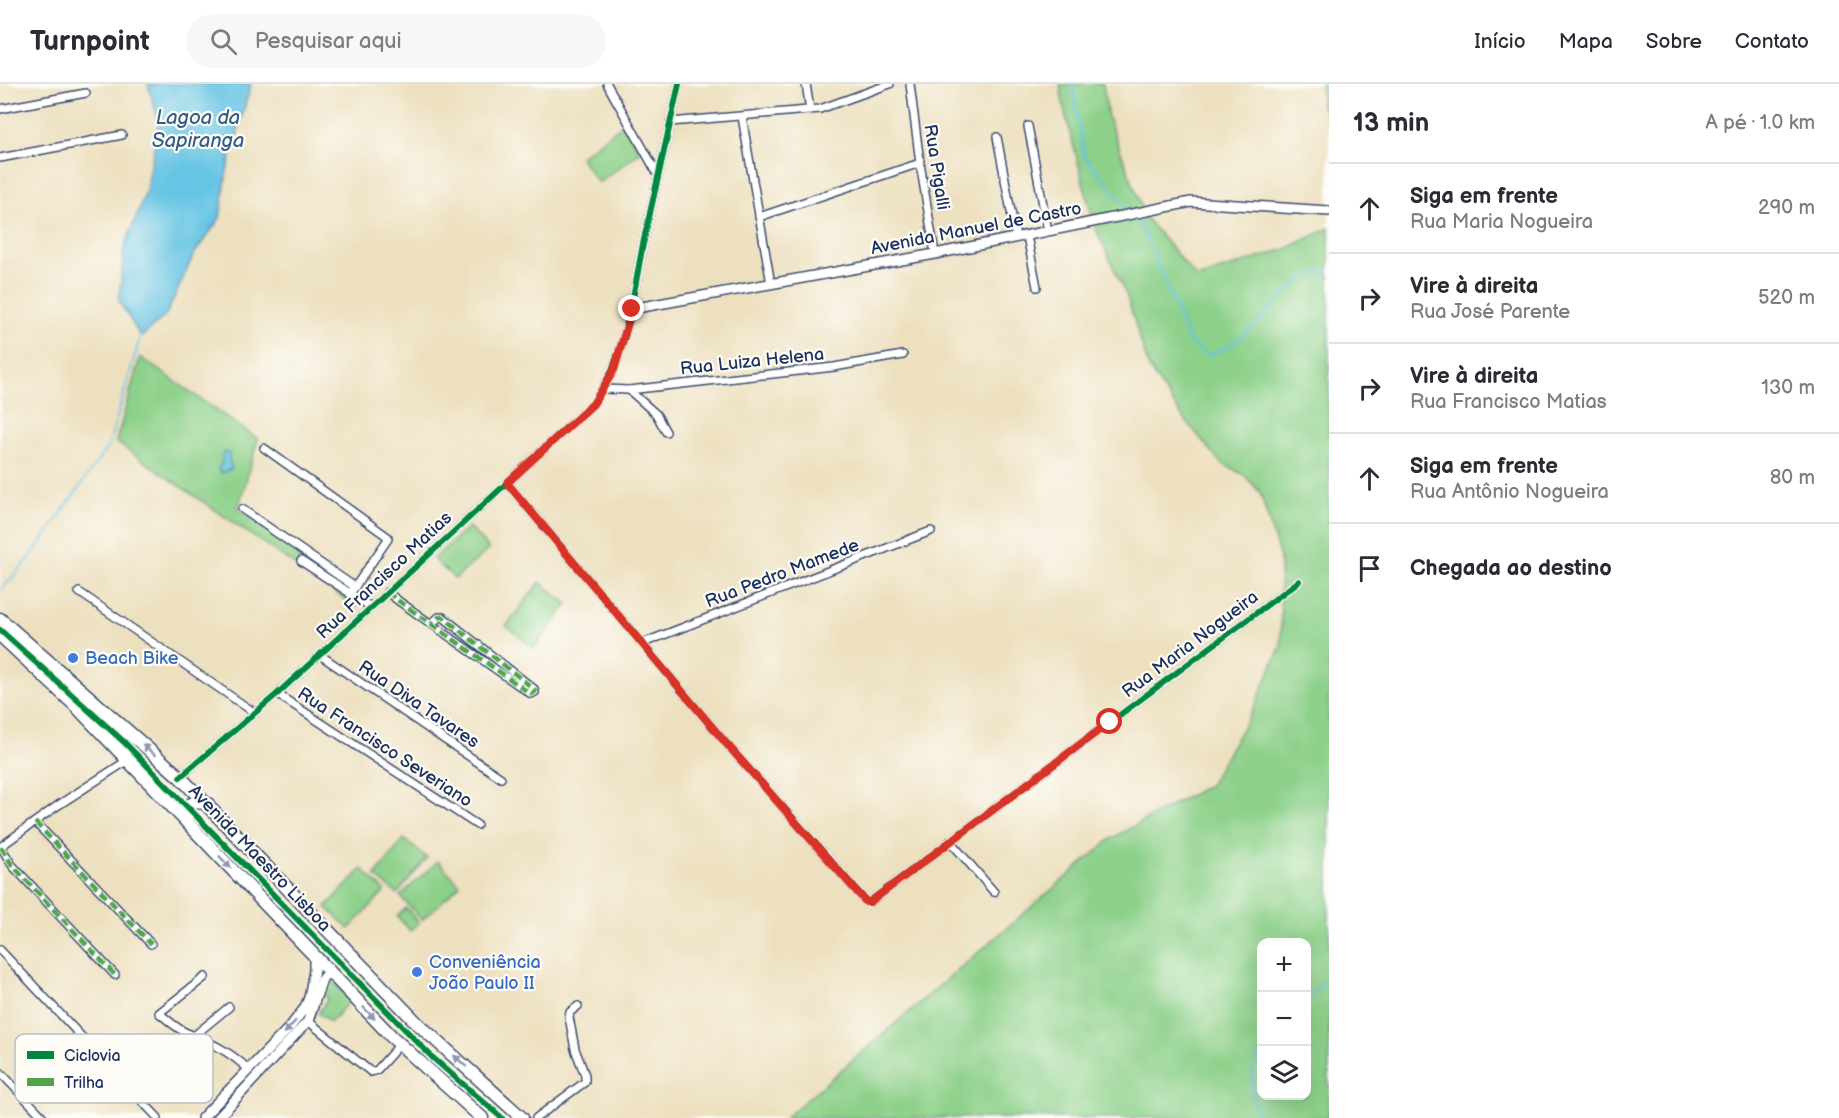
<!DOCTYPE html>
<html lang="pt">
<meta charset="utf-8">
<style>
body{margin:0;font-family:"Balsamiq Sans",sans-serif;background:#f7f7f7;color:#2b2b33}
.controls{position:absolute;right:18px;bottom:18px;display:grid;overflow:hidden;border-radius:12px;box-shadow:0 6px 24px #0002}
.controls button{width:54px;height:54px;display:grid;place-items:center;padding:0;border:0;border-bottom:2px solid #e1e1e2;background:#fff;color:#2b2b33;font:30px sans-serif}
.stop{position:absolute;width:18px;height:18px;margin:-14px;border:4px solid #d93025;border-radius:50%;background:#fff}
.stop.end{background:#d93025;border-color:#fff;box-shadow:0 2px 6px #0008}
.list{margin:0;padding:0;list-style:none}
h2{display:flex;justify-content:space-between;align-items:center;height:78px;margin:0;padding:0 24px;font-size:26px}
h2 small{font-size:20px;font-weight:400;color:#7c7c81}
.list li{display:grid;grid-template-columns:39px 1fr auto;gap:18px;align-items:center;box-sizing:border-box;height:90px;padding:0 24px;border-top:2px solid #e1e1e2}
.list b{display:block;font-size:22px;white-space:nowrap}
.list p{margin:0;font-size:20px;white-space:nowrap;color:#7c7c81}
.list em{font-size:20px;font-style:normal;color:#7c7c81}
.icon{flex:none;width:33px;height:33px;fill:none;stroke:currentColor;stroke-width:2;stroke-linecap:round;stroke-linejoin:round}
.map{position:relative;flex:none;width:1329px;height:1034px;overflow:hidden}
header{display:flex;align-items:center;gap:36px;box-sizing:border-box;height:84px;padding:0 30px;background:#fff;border-bottom:2px solid #e1e1e2}
header strong{font-size:28px}
nav{display:flex;gap:33px;margin-inline-start:auto;font-size:21px}
.search{width:420px;height:54px;background:#f7f7f7;display:flex;align-items:center;gap:15px;box-sizing:border-box;padding:0 21px;border-radius:33px;color:#7c7c81;font-size:22px}
main{display:flex}
aside{flex:1;background:#fff}
.map>svg:first-child{display:block}
</style>
<header>
<strong>Turnpoint</strong>
<div class="search"><svg class="icon" aria-label="search" viewBox="0 0 24 24"><circle cx="10" cy="10" r="6"/><path d="M15 15l6 6"/></svg>Pesquisar aqui</div>
<nav><a>Início</a><a>Mapa</a><a>Sobre</a><a>Contato</a></nav>
</header>
<main>
<div class="map">
<svg width="1329" height="1034" viewBox="0 0 1329 1034">
<rect width="100%" height="100%" fill="#fdfcf7"/>
<filter id="ink" filterUnits="userSpaceOnUse"><feTurbulence type="fractalNoise" baseFrequency=".0167" numOctaves="2"/><feDisplacementMap in="SourceGraphic" scale="12" xChannelSelector="R" yChannelSelector="G"/><feConvolveMatrix kernelMatrix="1 2 1 2 8 2 1 2 1" color-interpolation-filters="sRGB"/></filter>
<filter id="wash" filterUnits="userSpaceOnUse"><feTurbulence type="fractalNoise" baseFrequency=".008" numOctaves="4" result="noise"/><feDisplacementMap in="SourceGraphic" scale="24" xChannelSelector="R" yChannelSelector="G"/><feGaussianBlur stdDeviation="1.35" result="paint"/><feColorMatrix in="noise" values="0 0 0 0 0 0 0 0 0 0 0 0 0 0 0 0 0 1.4 0 .05"/><feComposite in="paint" operator="in"/></filter>
<g filter="url(#wash)">
<rect width="100%" height="100%" fill="#ede0bf"/>
<g fill="#8cd089" stroke="#548074" stroke-width="1.5" fill-rule="evenodd">
<path d="M 1060,0 L 1103,0 L 1108,34 L 1146,134 L 1197,194 L 1286,165 L 1329,144 L 1329,1034 L 785,1034 L 1112,754 L 1209,701 L 1252,628 L 1281,562 L 1280,474 L 1260,408 L 1244,391 L 1221,379 L 1181,331 L 1149,284 L 1127,213 L 1095,143 L 1064,25 ZM 1262,858 L 1306,858 L 1306,1012 L 1262,1012 Z"/>
<path d="M 1321,0 L 1329,0 L 1329,28 L 1326,30 L 1321,20 Z"/>
<path d="M 623,40 L 640,68 L 598,99 L 580,73 Z"/>
<path d="M 140,273 L 258,355 L 238,425 L 365,514 L 356,523 L 116,358 Z"/>
<path d="M 469,443 L 489,465 L 455,495 L 433,475 Z"/>
<path d="M 540,498 L 568,520 L 534,564 L 506,542 Z"/>
<path d="M 404,755 L 427,774 L 397,810 L 375,792 Z"/>
<path d="M 438,777 L 460,801 L 422,836 L 400,812 Z"/>
<path d="M 362,785 L 385,807 L 349,845 L 326,823 Z"/>
<path d="M 406,824 L 419,839 L 410,847 L 397,832 Z"/>
<path d="M 329,898 L 334,898 L 350,916 L 331,938 L 318,929 L 327,917 L 326,911 Z"/>
</g>
<g fill="#66c4e4" stroke="#407aa1" stroke-width="1.5">
<path d="M 148,0 L 251,0 L 227,87 L 220,134 L 194,170 L 166,231 L 141,253 L 119,217 L 124,165 L 146,107 L 159,38 Z"/>
<path d="M 225,368 L 229,370 L 229,376 L 232,385 L 221,389 L 218,385 L 222,379 L 222,371 Z"/>
</g>
<g fill="none" stroke-linecap="round" stroke-linejoin="round">
<g stroke="#66c4e4" stroke-width="2">
<path d="M 1072,0 L 1084,71 L 1130,128"/>
<path d="M 1133,132 L 1141,143 L 1154,171 L 1189,257 L 1208,272 C 1220,267 1231,261 1241,253 C 1266,235 1296,185 1329,187"/>
<path d="M 0,507 L 29,475 L 109,361 L 141,251"/>
<path d="M 1306,915 L 1329,896"/>
<path d="M 1258,1034 C 1251,1009 1247,990 1262,966"/>
</g>
</g>
</g>
<g filter="url(#ink)">
<g fill="none" stroke-linecap="round" stroke-linejoin="round">
<g stroke="#3a4a6d" stroke-width="10">
<g id="street">
<path d="M 607,0 L 658,91"/>
<path d="M 806,0 L 810,26"/>
<path d="M 910,0 L 920,79 L 935,170"/>
<path d="M 0,25 L 86,9"/>
<path d="M 742,33 L 771,200"/>
<path d="M 670,38 L 820,25 L 890,0"/>
<path d="M 1028,42 L 1048,147"/>
<path d="M 997,53 L 1016,154"/>
<path d="M 0,74 L 122,51"/>
<path d="M 759,133 L 920,79"/>
<path d="M 1027,152 L 1037,203"/>
<path d="M 604,305 L 629,306 L 834,283 L 903,271"/>
<path d="M 629,306 L 656,330 L 666,348"/>
<path d="M 264,364 L 388,453 L 388,455 L 350,510"/>
<path d="M 507,399 L 724,657 L 868,819 L 1299,497"/>
<path d="M 242,425 L 355,503"/>
<path d="M 301,477 L 371,523"/>
<path d="M 79,508 L 255,629"/>
<path d="M 387,508 L 400,518 L 531,610 L 535,608 L 534,605 L 443,533 L 439,533 L 431,540"/>
<path d="M 643,559 L 931,447"/>
<path d="M 320,571 L 501,694"/>
<path d="M 277,610 L 477,741"/>
<path d="M 180,693 L 277,610 L 593,320 C 627,273 632,216 643,160 C 655,107 667,53 679,0"/>
<path d="M 35,738 L 151,860"/>
<path d="M 950,757 L 994,808"/>
<path d="M 0,763 L 57,722 L 128,676"/>
<path d="M 1,763 L 12,781 L 115,891"/>
<path d="M 0,866 L 158,1034"/>
<path d="M 205,893 L 159,929 C 168,936 177,945 187,949 C 210,958 231,968 249,986"/>
<path d="M 308,937 L 371,988 L 377,986 L 400,960"/>
<path d="M 195,951 L 229,923"/>
<path d="M 0,988 L 44,1034"/>
<path d="M 536,1034 L 585,998 L 585,991 L 575,965 L 569,933 L 570,928 L 578,922"/>
</g>
</g>
<g stroke="#3a4a6d" stroke-width="12">
<g id="secondary">
<path d="M 631,225 L 935,170 L 1191,118 L 1329,127"/>
<path d="M 202,1034 L 290,943 L 304,925 L 309,914 L 314,886 L 314,871"/>
<path d="M 218,1034 L 308,937 L 322,895 L 328,887"/>
</g>
</g>
<g stroke="#3a4a6d" stroke-width="15">
<g id="highway">
<path d="M 0,535 L 180,693 L 417,939 L 522,1034"/>
<path d="M 0,551 L 76,622 L 392,953 L 482,1034"/>
<path d="M 185,736 C 185,719 193,716 208,720"/>
</g>
</g>
<use href="#street" stroke="#fff" stroke-width="7"/>
<use href="#secondary" stroke="#fff" stroke-width="9"/>
<use href="#highway" stroke="#fff" stroke-width="12"/>
<g stroke="#4fa44a" stroke-width="4.5" stroke-dasharray="9 4.5" stroke-linecap="butt">
<path d="M 387,508 L 400,518 L 531,610 L 535,608 L 534,605 L 443,533 L 439,533 L 431,540"/>
<path d="M 35,738 L 151,860"/>
<path d="M 1,763 L 12,781 L 115,891"/>
</g>
<g stroke="#fdfcf7" stroke-width="10">
<g id="cycleway">
<path d="M 507,399 L 724,657 L 868,819 L 1299,497"/>
<path d="M 0,546 L 124,658 L 433,974 L 502,1034"/>
<path d="M 180,693 L 277,610 L 593,320 C 627,273 632,216 643,160 C 655,107 667,53 679,0"/>
</g>
</g>
<use href="#cycleway" stroke="#00873e" stroke-width="6"/>
</g>
<defs><path id="oneway-solid" d="M-6-.8H1V-3.2L6.5 0L1 3.2V.8H-6Z" transform="scale(1.5)"/></defs>
<g fill="#8d97ae">
<use href="#oneway-solid" transform="translate(149 666) rotate(-139)"/>
<use href="#oneway-solid" transform="translate(225 778) rotate(46)"/>
<use href="#oneway-solid" transform="translate(369 929) rotate(46)"/>
<use href="#oneway-solid" transform="translate(290 943) rotate(132)"/>
<use href="#oneway-solid" transform="translate(460 977) rotate(-138)"/>
</g>
</g>
<g fill="none" stroke-linecap="round" stroke-linejoin="round" filter="url(#ink)">
<path stroke="#d93025" stroke-width="8" d="M 632,225 L 614,286 L 593,320 L 507,399 L 724,657 L 866,818 L 870,818 L 1110,638"/>
</g>
<g fill="#3f7fe0" stroke="#fdfcf7" stroke-width="2">
<circle cx="73" cy="574" r="6"/>
<circle cx="417" cy="888" r="6"/>
</g>
<g text-anchor="middle" stroke-width="4.5" stroke-linejoin="round" paint-order="stroke">
<g font-size="18" fill="#1b2f5e" stroke="#fdfcf7">
<text transform="translate(937 83) rotate(81)" y="6">Rua Pigalli</text>
<text transform="translate(976 144) rotate(-11)" y="6">Avenida Manuel de Castro</text>
<text transform="translate(752 277) rotate(-6)" y="6">Rua Luiza Helena</text>
<text transform="translate(782 489) rotate(-21)" y="6">Rua Pedro Mamede</text>
<text transform="translate(384 491) rotate(-43)" y="6">Rua Francisco Matias</text>
<text transform="translate(1190 560) rotate(-37)" y="6">Rua Maria Nogueira</text>
<text transform="translate(419 620) rotate(34)" y="6">Rua Diva Tavares</text>
<text transform="translate(385 663) rotate(33)" y="6">Rua Francisco Severiano</text>
<text transform="translate(260 774) rotate(46)" y="6">Avenida Maestro Lisboa</text>
</g>
<g font-size="18" fill="#366cbe" stroke="#fdfcf7" text-anchor="start">
<text x="85" y="580">Beach Bike</text>
<text x="429" y="884">Conveniência<tspan x="429" dy="21">João Paulo II</tspan></text>
</g>
<g font-size="20" font-style="italic" fill="#325c86" stroke="#fdfcf7">
<text x="198" y="40">Lagoa da<tspan x="198" dy="23">Sapiranga</tspan></text>
</g>
</g>
<rect x="15" y="950" width="198" height="69" rx="9" fill="#fdfcf7" stroke="#b9bec9" stroke-width="1.5"/>
<rect x="27" y="967" width="27" height="8" fill="#00873e"/>
<rect x="27" y="994" width="27" height="8" fill="#4fa44a"/>
<g font-size="16" fill="#1b2f5e">
<text x="64" y="977">Ciclovia</text>
<text x="64" y="1004">Trilha</text>
</g>
</svg>
<div class="controls">
<button>+</button>
<button>−</button>
<button><svg class="icon" aria-label="layers" viewBox="0 0 24 24"><path d="M12 4l9 5-9 5-9-5zM3 14l9 5 9-5"/></svg></button>
</div>
<div class="stop" style="left:1110px;top:638px"></div>
<div class="stop end" style="left:632px;top:225px"></div>
</div>
<aside>
<h2>13 min<small>A pé · 1.0 km</small></h2>
<ul class="list">
<li><svg class="icon" aria-label="ahead" viewBox="0 0 24 24"><path d="M12 20V5M6 11l6-6 6 6"/></svg><div><b>Siga em frente</b><p>Rua Maria Nogueira</p></div><em>290 m</em></li>
<li><svg class="icon" aria-label="right" viewBox="0 0 24 24"><path d="M7 20v-9h11M14 6l5 5-5 5"/></svg><div><b>Vire à direita</b><p>Rua José Parente</p></div><em>520 m</em></li>
<li><svg class="icon" aria-label="right" viewBox="0 0 24 24"><path d="M7 20v-9h11M14 6l5 5-5 5"/></svg><div><b>Vire à direita</b><p>Rua Francisco Matias</p></div><em>130 m</em></li>
<li><svg class="icon" aria-label="ahead" viewBox="0 0 24 24"><path d="M12 20V5M6 11l6-6 6 6"/></svg><div><b>Siga em frente</b><p>Rua Antônio Nogueira</p></div><em>80 m</em></li>
<li><svg class="icon" aria-label="arrive" viewBox="0 0 24 24"><path d="M6 21V4h12l-3 4 3 4H6"/></svg><div><b>Chegada ao destino</b></div></li>
</ul>
</aside>
</main>
